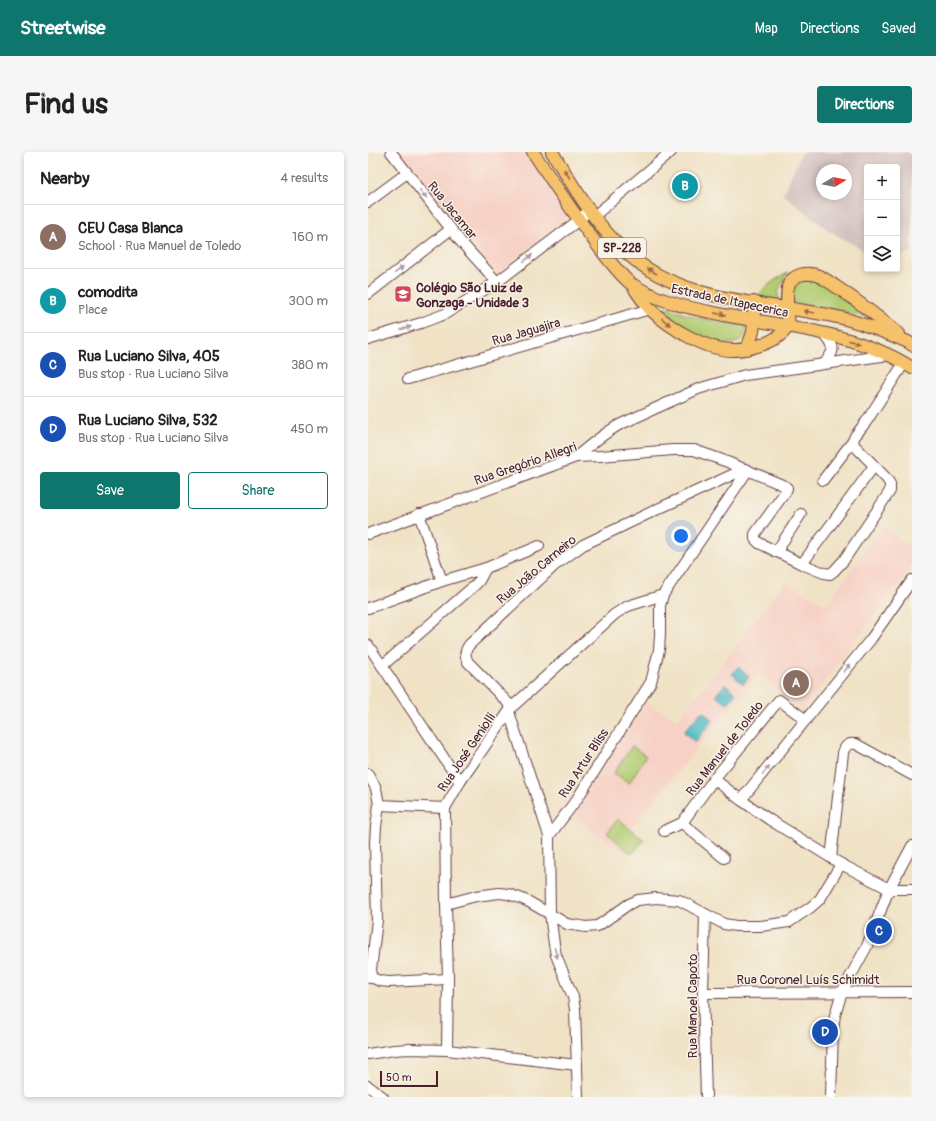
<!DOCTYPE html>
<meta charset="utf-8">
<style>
body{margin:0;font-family:Pangolin,sans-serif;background:#f6f6f6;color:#222}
.controls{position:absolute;right:12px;top:12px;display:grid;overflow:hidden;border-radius:4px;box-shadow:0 2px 6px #0003}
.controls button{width:36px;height:36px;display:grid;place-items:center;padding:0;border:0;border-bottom:1px solid #e0e0e0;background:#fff;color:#222;font:20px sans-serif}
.compass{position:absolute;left:448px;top:12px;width:36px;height:36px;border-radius:50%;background:#fff;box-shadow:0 2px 6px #0003;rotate:80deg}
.scale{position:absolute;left:12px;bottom:10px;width:58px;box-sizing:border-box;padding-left:4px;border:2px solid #4a1f2b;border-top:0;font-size:11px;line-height:14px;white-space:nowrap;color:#4a1f2b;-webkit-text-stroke:3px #f7f3e8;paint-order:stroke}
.you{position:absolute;left:313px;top:384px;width:14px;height:14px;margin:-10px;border:3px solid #fff;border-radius:50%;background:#1a73e8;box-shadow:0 0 0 6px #1a73e833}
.badge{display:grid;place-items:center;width:26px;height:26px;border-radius:50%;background:#0f766e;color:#fff;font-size:13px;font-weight:700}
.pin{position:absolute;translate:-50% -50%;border:2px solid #fff;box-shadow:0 1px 4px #0006}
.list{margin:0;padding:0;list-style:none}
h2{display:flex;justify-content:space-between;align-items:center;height:52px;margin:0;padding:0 16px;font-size:17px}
h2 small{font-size:13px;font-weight:400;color:#767676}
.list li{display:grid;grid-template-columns:26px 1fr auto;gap:12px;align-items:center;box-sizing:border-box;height:64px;padding:0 16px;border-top:1px solid #e0e0e0}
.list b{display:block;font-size:15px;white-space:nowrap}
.list p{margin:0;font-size:13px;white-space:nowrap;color:#767676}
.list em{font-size:13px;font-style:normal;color:#767676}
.actions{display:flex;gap:8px;padding:12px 16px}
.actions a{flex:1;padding:9px 0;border:1px solid #0f766e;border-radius:4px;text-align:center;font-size:14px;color:#0f766e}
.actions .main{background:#0f766e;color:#fff}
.icon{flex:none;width:22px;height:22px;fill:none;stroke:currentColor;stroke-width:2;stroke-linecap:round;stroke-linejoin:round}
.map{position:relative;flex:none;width:544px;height:945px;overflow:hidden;border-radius:4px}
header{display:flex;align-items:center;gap:24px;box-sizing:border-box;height:56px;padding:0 20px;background:#0f766e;color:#fff}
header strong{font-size:19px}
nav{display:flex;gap:22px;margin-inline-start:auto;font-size:14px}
.intro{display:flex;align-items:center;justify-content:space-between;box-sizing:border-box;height:96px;padding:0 24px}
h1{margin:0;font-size:28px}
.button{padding:10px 18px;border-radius:4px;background:#0f766e;color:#fff;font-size:14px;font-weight:700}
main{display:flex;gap:24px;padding:0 24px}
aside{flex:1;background:#fff;border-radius:4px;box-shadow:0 2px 6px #0003}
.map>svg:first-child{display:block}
</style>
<header>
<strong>Streetwise</strong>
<nav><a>Map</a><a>Directions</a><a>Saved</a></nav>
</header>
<div class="intro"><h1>Find us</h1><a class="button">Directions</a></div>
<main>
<aside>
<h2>Nearby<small>4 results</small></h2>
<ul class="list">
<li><span class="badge" style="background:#8d6e63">A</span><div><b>CEU Casa Blanca</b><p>School · Rua Manuel de Toledo</p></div><em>160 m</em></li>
<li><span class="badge" style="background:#0f9aa8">B</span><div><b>comodita</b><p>Place</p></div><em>300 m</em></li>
<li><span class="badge" style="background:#1a4fb4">C</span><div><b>Rua Luciano Silva, 405</b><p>Bus stop · Rua Luciano Silva</p></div><em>380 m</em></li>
<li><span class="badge" style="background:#1a4fb4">D</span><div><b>Rua Luciano Silva, 532</b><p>Bus stop · Rua Luciano Silva</p></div><em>450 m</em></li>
</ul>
<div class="actions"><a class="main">Save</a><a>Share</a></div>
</aside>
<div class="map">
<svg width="544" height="945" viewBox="0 0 544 945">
<rect width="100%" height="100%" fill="#f7f3e8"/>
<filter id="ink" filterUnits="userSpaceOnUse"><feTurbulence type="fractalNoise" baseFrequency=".025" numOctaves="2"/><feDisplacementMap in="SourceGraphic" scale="8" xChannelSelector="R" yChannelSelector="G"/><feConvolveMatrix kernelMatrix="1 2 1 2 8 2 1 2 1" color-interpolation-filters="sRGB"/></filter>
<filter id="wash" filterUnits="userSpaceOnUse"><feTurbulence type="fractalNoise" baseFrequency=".012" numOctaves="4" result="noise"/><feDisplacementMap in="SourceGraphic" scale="16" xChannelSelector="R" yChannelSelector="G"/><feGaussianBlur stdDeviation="0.9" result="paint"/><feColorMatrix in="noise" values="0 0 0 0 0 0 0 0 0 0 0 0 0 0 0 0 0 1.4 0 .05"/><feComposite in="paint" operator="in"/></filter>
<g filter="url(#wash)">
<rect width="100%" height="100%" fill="#f0e2c5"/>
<g fill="#f7d1c6">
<path d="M 35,0 L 159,0 L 201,63 L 129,122 Z"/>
<path d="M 515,373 L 544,398 L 544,413 L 434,559 L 413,543 L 413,541 L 390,522 L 263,676 L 278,687 L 263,704 L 227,682 L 204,662 L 279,551 L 309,567 L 354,513 L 417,430 L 458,453 Z"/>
</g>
<path fill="#d2bfbf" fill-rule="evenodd" d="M 434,0 L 544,0 L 544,100 L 529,104 L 529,15 L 499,15 L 499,100 L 461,79 L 415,42 ZM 454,18 L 478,18 L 478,42 L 454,42 Z"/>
<g fill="#b3cd73" stroke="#7e764f">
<path d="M 421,120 C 415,131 408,135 411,149 L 390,146 L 390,145 C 398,132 409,127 421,120 Z"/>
<path d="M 446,124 L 511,171 L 495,164 L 423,150 L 424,132 Z"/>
<path d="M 286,151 L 316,162 L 342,168 L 378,174 C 380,208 326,183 311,174 C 301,168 293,160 286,151 Z"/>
<path d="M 264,594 L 278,604 L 261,631 L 246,621 Z"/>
<path d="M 250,667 L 276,688 L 264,702 L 239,681 Z"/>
</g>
<g fill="#4cbac6" stroke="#4b6c78">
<path d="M 370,515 L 381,525 L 375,532 L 364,522 Z"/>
<path d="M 357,532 L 368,541 L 359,552 L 348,543 Z"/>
<path d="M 334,559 L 345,568 L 327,590 L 316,580 Z"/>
</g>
</g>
<g filter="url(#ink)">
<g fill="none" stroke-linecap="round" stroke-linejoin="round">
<g stroke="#633c42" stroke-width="12">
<g id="minor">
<path d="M 23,0 L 93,90 L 129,130"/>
<path d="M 0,50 L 39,21"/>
<path d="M 226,64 L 303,0"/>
<path d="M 0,142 L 83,77"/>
<path d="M 0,187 L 53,171 L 77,162 L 129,130 L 211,68 L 221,58"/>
<path d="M 456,212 C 467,198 468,196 456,182"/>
<path d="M 40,227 L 282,157"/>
<path d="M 208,305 C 222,293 235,282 251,273 L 330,237 L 377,223 L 521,203"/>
<path d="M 455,328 L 485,289"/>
<path d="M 51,362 L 74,429"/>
<path d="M 0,382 L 208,305 L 232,304 L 305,298 L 326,298 L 357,309 L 417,334 L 419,336 L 418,339 L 387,382 L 387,387 L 391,391 L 434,412 L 456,421 L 462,422 L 466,419 L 476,408 L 522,339 L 522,332 L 519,327 L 486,293 L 485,289 L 487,284 L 498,270 L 536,211"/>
<path d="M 408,400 L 433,362"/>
<path d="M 434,412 L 506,314"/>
<path d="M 0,456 L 74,429 L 118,416 L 171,394"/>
<path d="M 0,493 L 92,630"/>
<path d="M 14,514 L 106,434 L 111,429 L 118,416"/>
<path d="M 144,555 L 100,510 C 96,503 97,499 101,493 L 186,414 L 215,393 L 292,356 L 377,317"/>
<path d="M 141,560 L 181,684"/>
<path d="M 0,622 L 8,636 L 11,653 L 8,675 L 7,691 L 9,768 L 2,826"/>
<path d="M 346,627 L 373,648 L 402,668 L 473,712 L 521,737 L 544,737"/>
<path d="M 373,648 L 503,487 L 544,428"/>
<path d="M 11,653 L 77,656"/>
<path d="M 314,671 L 356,706"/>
<path d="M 296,679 L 314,671 L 346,627 L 411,548 L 438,568"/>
<path d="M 463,706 L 475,601 C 477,593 481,591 488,592 L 544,623"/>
<path d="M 78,752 L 108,744 L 131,741 L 140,742 L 152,746 L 161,750 L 199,772 L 218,775 L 229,774 L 234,771 L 261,752 L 270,748 L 288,746 L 311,748 L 356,772 L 368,774 L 393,774 L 421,770 L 443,755 L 452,747 L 473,712"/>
<path d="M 337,762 L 335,841 L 338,945"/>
<path d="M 0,824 L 12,829 L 21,830 L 80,827"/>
<path d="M 335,841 L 544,840"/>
<path d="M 79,898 L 80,827 L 78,752 L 77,656 L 92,630 L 144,555 L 247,462 L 260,454 L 295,443"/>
<path d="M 0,902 L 26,898 L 41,897 L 79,898 L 209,913"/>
<path d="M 0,934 L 15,945"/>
<path d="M 210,945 L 207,858 L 205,845 L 188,803 L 186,792 L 182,762 L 181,684 L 209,647 L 283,530 L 291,498 L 292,483 L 292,454 L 295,443 L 380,318"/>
<path d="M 463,945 L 465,877 L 467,863 L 474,840 L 499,794 L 521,737 L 544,694"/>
</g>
</g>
<g stroke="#633c42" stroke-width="14">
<g id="major">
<path d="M 165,0 C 184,29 204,59 225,87 C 236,102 248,119 262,131 C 265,133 269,135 272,137 C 298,152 327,157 356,163 C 416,174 493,182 544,216"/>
<path d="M 184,0 C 208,38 231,80 267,108 C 325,153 406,150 474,166 C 497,172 519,181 540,190 L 544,193"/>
<path d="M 266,136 C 271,143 276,151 283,158 C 302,176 339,199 366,198 C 379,198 402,192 412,183 C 415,181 418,177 421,174 C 420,163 417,141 421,132 C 426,122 439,120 448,123 C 455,125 461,130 467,134 C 489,148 510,165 531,182"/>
<path d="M 377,197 C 389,180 385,170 386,150"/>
</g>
</g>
<use href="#minor" stroke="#fff" stroke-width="10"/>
<use href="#major" stroke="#f5c16b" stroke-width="12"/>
</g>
<defs><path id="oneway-solid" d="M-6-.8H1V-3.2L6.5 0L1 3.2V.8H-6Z"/></defs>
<g fill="#976848">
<use href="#oneway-solid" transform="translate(199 22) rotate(-123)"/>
<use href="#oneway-solid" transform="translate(284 119) rotate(-148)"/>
<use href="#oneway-solid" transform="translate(441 160) rotate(-170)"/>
<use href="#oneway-solid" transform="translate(352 162) rotate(11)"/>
<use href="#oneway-solid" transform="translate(298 170) rotate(39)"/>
<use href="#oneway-solid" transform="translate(486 190) rotate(16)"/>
</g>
<g fill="#ae9aa0">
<use href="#oneway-solid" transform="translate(55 42) rotate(52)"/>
<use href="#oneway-solid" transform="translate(160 106) rotate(-37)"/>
<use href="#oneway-solid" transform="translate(31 118) rotate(-38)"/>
<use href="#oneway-solid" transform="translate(38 176) rotate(-16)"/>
<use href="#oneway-solid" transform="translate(479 516) rotate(-51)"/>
<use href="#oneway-solid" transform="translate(398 618) rotate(-51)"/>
<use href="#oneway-solid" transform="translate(188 801) rotate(74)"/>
</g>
</g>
<defs>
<g id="school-square" transform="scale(0.9)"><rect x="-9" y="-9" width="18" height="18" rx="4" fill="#d1495b" stroke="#f7f3e8"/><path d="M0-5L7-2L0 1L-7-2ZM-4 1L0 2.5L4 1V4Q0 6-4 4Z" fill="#fff"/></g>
</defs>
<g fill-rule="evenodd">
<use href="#school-square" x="35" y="142"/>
</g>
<g text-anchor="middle" stroke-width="3" stroke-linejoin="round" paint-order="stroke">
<rect fill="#f7f3e8" stroke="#7e5f64" stroke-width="1" x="230" y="86" width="48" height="20" rx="3"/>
<g font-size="12" font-weight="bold" fill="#4a1f2b">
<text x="254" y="100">SP-228</text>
</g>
<g font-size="13" fill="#4a1f2b" stroke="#f7f3e8">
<text transform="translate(85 58) rotate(51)" y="5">Rua Jacamar</text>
<text transform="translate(362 148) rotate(12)" y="5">Estrada de Itapecerica</text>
<text transform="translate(158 179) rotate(-16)" y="5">Rua Jaguajira</text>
<text transform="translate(157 311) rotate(-19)" y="5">Rua Gregório Allegri</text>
<text transform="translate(168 417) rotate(-40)" y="5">Rua João Carneiro</text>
<text transform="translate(356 596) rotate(-52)" y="5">Rua Manuel de Toledo</text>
<text transform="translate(98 600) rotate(-56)" y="5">Rua José Geniolli</text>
<text transform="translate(215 611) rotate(-57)" y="5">Rua Artur Bliss</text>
<text x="440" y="832">Rua Coronel Luís Schimidt</text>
<text transform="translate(324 854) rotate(-90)" y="5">Rua Manoel Capoto</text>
</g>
<g font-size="13" font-weight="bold" fill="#4a1f2b" stroke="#f7f3e8" text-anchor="start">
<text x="48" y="140">Colégio São Luiz de<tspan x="48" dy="15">Gonzaga - Unidade 3</tspan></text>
</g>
</g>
</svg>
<div class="controls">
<button>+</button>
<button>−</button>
<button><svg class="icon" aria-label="layers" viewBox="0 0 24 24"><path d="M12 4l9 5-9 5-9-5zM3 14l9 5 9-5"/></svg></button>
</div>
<svg class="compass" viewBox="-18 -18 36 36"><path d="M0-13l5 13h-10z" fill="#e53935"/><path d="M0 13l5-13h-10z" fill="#767676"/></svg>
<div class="scale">50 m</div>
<div class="you"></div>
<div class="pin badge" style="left:428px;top:531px;background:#8d6e63">A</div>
<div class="pin badge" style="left:317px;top:34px;background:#0f9aa8">B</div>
<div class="pin badge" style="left:511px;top:779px;background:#1a4fb4">C</div>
<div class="pin badge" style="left:457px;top:880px;background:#1a4fb4">D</div>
</div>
</main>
